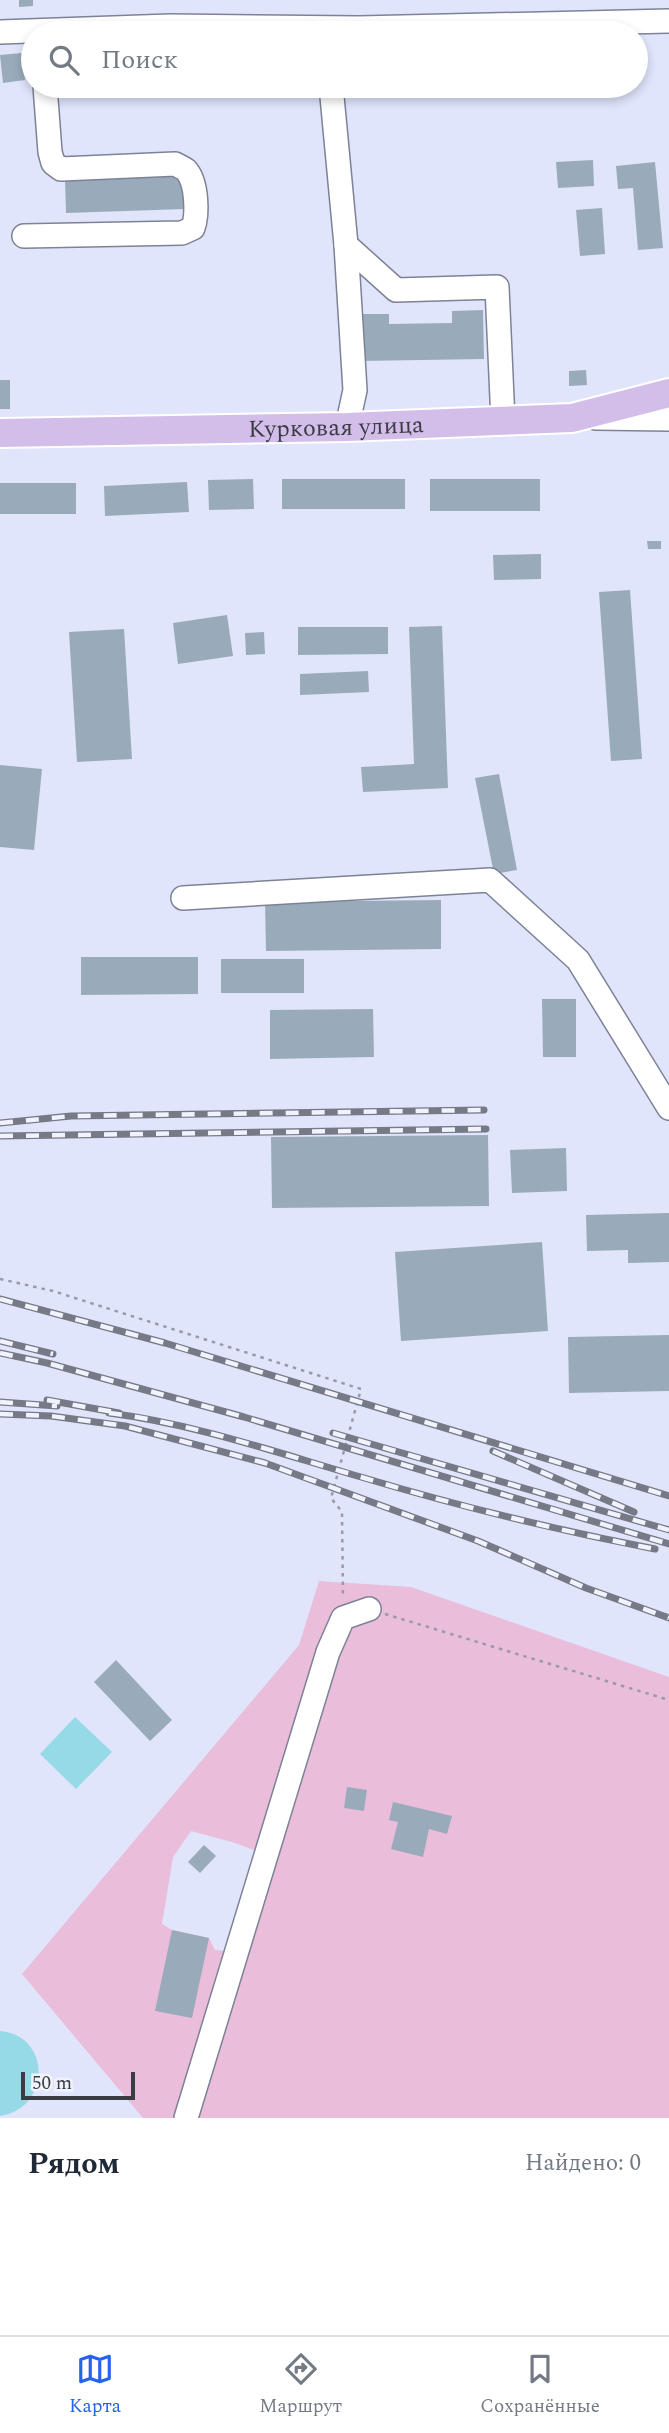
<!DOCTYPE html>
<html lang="ru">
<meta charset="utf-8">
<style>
body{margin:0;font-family:Spectral,serif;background:#f2f2f3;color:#1f2937}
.scale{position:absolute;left:21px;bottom:18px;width:114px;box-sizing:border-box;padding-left:7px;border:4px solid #3a3c44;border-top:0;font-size:19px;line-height:24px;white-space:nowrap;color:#3a3c44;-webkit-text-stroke:5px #f1f3fc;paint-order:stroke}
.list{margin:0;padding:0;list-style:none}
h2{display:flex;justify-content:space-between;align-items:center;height:91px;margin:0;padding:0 28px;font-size:30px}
h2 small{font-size:23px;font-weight:400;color:#747a83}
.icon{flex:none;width:38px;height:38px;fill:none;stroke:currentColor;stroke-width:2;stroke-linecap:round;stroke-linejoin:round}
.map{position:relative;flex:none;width:669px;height:2118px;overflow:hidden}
.search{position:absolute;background:#fff;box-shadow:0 4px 10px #0003;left:21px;right:21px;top:21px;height:77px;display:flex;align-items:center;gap:18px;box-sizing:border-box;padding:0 24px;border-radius:38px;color:#747a83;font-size:26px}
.sheet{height:217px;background:#fff}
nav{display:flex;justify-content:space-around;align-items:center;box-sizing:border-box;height:98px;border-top:2px solid #e0e1e3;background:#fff;font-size:19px;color:#747a83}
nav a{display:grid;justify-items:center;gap:4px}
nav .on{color:#2563eb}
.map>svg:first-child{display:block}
</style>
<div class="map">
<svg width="669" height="2118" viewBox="0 0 669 2118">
<rect width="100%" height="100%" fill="#e0e5fc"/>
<path fill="#eabddb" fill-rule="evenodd" d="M 319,1581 L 411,1587 L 669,1677 L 669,2118 L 143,2118 L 22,1974 L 299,1645 ZM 191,1831 L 232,1842 L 273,1857 L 231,1951 L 215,1950 L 209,1938 L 172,1930 L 162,1924 L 173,1857 Z"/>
<g fill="#96dae8">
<path d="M 75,1717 L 112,1752 L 76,1789 L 40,1754 Z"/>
<path d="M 0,2031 C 51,2035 52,2108 0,2116 Z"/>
</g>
<g fill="#99abbb">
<path d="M 19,0 L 33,0 L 33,6 L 19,7 Z"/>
<path d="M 22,53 L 25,80 L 3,83 L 0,55 Z"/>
<rect x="219" y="86" width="20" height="6"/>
<path d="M 593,160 L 594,186 L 558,188 L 556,162 Z"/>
<path d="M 655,162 L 663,248 L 638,250 L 633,188 L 618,189 L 616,166 Z"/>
<path d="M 184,176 L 185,209 L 66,213 L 65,181 Z"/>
<path d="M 602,208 L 605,254 L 580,256 L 576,210 Z"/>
<path d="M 483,310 L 484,359 L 360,361 L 359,314 L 389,314 L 389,324 L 452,323 L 452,311 Z"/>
<path d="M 586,370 L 587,385 L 569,386 L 569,371 Z"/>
<rect x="0" y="380" width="10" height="29"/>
<path d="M 253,479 L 254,509 L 209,510 L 208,480 Z"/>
<rect x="282" y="479" width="123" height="30"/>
<rect x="430" y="479" width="110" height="32"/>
<path d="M 187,482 L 189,512 L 105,516 L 104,486 Z"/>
<rect x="0" y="483" width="76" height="31"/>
<path d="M 647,541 L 661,541 L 661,549 L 648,549 Z"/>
<path d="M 541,554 L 541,579 L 494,580 L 493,555 Z"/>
<path d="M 630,590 L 642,759 L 611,761 L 599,592 Z"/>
<path d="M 227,615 L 233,656 L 178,664 L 173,623 Z"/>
<path d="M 442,626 L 448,788 L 363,792 L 361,767 L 414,764 L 409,627 Z"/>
<path d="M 298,627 L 388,627 L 388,654 L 298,655 Z"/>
<path d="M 124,629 L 132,759 L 77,762 L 69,632 Z"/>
<path d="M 264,632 L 265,654 L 246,655 L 245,633 Z"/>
<path d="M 368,671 L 369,692 L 300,695 L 300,674 Z"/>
<path d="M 0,765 L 42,769 L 34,850 L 0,847 Z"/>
<path d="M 499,774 L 517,870 L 494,874 L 475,778 Z"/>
<path d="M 441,900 L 441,949 L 266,951 L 265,902 Z"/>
<path d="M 81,957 L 198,957 L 198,994 L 81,995 Z"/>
<rect x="221" y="959" width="83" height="34"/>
<path d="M 542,999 L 576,999 L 576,1057 L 543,1057 Z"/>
<path d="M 373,1009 L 374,1057 L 270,1059 L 270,1010 Z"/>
<path d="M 488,1135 L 489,1206 L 272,1208 L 271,1137 Z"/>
<path d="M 566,1148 L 567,1191 L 512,1193 L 510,1150 Z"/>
<path d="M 669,1213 L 669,1262 L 628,1263 L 628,1250 L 587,1251 L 586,1215 Z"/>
<path d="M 542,1242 L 548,1331 L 401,1341 L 395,1252 Z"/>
<path d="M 669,1335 L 669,1391 L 569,1393 L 568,1337 Z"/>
<path d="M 116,1660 L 172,1720 L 150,1741 L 94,1682 Z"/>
<path d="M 347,1787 L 367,1790 L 364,1811 L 344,1808 Z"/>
<path d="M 393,1802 L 452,1816 L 447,1834 L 429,1829 L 423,1857 L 391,1849 L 398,1822 L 389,1820 Z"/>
<path d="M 204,1845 L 216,1856 L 200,1873 L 188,1862 Z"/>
<path d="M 172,1930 L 209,1938 L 192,2018 L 155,2011 Z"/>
</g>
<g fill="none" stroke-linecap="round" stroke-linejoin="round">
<g stroke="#7d8296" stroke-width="26">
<g id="minor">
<path d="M 0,32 L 170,26 L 359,28 L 669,21"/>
<path d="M 331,86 L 346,245 L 355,390 L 347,427"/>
<path d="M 24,236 L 182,233 L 193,228 C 198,214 197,182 186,170 C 185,169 177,165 175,164 L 61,169 L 53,163 L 50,152 L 45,86"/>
<path d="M 346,245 L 396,290 L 497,287 L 503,421"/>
<path d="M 596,418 L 669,419"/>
<path d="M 183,898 L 490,880 L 578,960 L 669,1108"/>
<path d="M 186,2118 L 328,1652 L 343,1618 L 369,1609"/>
</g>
</g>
<g stroke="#fff" stroke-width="32">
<g id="major">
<path id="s1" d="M 0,433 L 347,427 L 572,418 L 669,393"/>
</g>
</g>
<g stroke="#969aaa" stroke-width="2.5" stroke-dasharray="3.5 5" stroke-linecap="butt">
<path d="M 0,1279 L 53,1291 L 361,1389 L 331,1498 L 342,1512 L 343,1597"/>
<path d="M 385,1614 L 669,1700"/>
</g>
<use href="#minor" stroke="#fff" stroke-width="23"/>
<use href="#major" stroke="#d3bde9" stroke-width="28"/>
<g stroke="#767986" stroke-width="7">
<g id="rail">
<path d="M 0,1123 L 71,1116 L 484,1110"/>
<path d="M 0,1136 L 486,1129"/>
<path d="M 0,1299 L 165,1343 L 669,1496"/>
<path d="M 0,1341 L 53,1354"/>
<path d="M 0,1353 L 47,1363 L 244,1417 L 669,1544"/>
<path d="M 47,1400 L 119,1413"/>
<path d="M 0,1402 L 57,1406"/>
<path d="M 109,1413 C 195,1424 278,1453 361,1477 C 458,1506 556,1530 655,1549"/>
<path d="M 0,1414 L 51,1416 L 125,1426 L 265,1463 L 478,1541 L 586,1588 L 669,1618"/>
<path d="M 333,1433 L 669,1530"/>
<path d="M 493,1451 L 634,1512"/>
</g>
</g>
<use href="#rail" stroke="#f1f3fc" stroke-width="4.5" stroke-dasharray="13" stroke-linecap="butt"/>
</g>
<g text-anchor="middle" stroke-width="5" stroke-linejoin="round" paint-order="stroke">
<g font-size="24" fill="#3a3c44" stroke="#f1f3fc">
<text dy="8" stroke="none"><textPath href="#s1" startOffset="336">Курковая улица</textPath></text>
</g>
</g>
</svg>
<div class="scale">50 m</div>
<div class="search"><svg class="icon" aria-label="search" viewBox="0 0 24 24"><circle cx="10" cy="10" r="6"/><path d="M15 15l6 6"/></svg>Поиск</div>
</div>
<section class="sheet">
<h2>Рядом<small>Найдено: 0</small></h2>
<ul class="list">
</ul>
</section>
<nav>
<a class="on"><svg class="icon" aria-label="map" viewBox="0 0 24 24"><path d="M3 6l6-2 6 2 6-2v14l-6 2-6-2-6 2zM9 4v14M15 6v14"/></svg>Карта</a>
<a><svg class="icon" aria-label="directions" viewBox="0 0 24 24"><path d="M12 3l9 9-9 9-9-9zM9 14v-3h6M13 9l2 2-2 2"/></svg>Маршрут</a>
<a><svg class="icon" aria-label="saved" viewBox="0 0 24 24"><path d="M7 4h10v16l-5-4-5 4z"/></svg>Сохранённые</a>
</nav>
